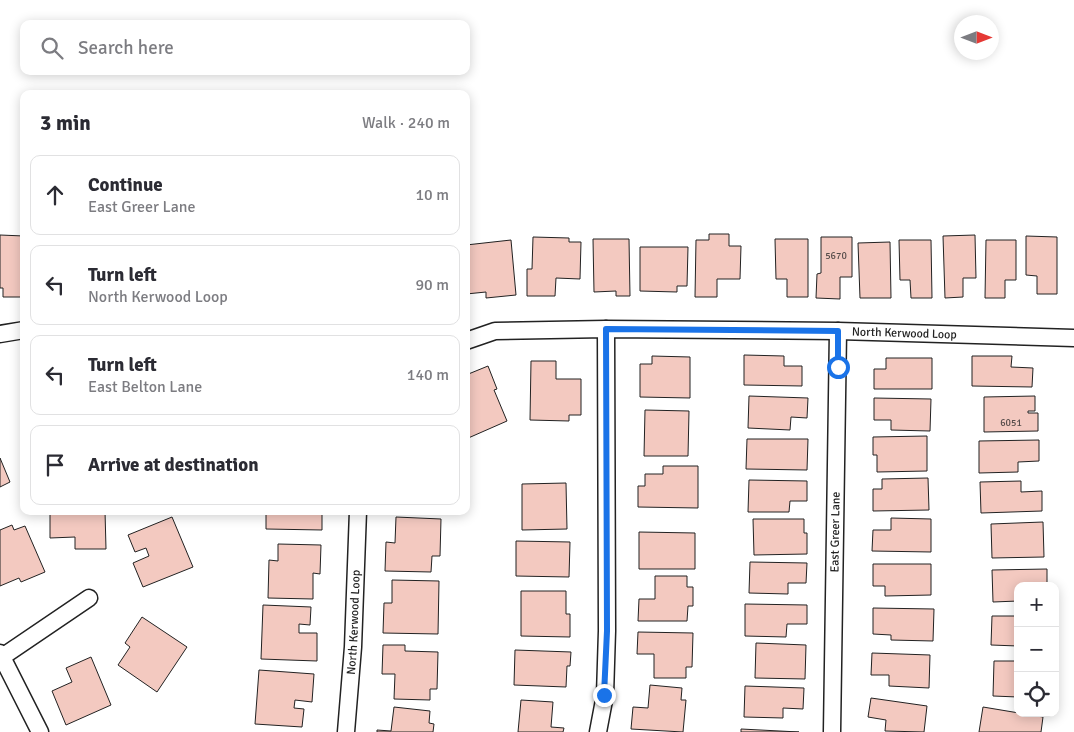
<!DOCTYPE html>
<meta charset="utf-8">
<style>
body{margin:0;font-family:Signika,sans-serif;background:#f7f7f7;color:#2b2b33}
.controls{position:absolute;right:15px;bottom:15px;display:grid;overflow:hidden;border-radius:10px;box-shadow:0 2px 12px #0003}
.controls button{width:45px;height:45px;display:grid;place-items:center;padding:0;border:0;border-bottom:1px solid #e1e1e2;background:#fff;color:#2b2b33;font:25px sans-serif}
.compass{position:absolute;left:954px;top:15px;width:45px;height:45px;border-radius:50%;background:#fff;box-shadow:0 2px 12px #0003;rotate:90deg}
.stop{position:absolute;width:15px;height:15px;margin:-11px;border:4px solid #1a73e8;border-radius:50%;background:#fff}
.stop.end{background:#1a73e8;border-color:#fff;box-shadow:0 1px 5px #0008}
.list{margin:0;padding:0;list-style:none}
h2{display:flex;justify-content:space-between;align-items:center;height:65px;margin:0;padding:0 20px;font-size:21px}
h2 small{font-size:16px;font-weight:400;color:#7c7c81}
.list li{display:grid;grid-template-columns:32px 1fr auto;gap:15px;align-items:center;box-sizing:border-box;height:80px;margin:0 10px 10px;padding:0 10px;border:1px solid #e1e1e2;border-radius:10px}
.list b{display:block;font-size:19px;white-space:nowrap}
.list p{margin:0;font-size:16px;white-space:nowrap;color:#7c7c81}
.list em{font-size:16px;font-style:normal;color:#7c7c81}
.icon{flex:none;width:28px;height:28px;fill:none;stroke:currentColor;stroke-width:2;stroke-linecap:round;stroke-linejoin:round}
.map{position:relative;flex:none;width:1074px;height:732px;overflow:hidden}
.search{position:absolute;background:#fff;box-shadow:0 2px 12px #0003;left:20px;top:20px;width:450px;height:55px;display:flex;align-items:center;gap:12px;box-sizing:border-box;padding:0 18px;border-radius:10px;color:#7c7c81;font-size:19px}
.panel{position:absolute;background:#fff;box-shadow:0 2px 12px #0003;left:20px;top:90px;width:450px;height:425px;border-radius:10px}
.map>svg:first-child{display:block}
</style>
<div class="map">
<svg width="1074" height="732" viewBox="0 0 1074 732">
<rect width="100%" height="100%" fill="#fff"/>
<g fill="#f3c9c0" stroke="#222">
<path d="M 709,234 L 729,234 L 729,246 L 741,246 L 740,279 L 717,279 L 717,297 L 695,297 L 696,240 L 709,240 Z"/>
<path d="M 0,235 L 24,236 L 24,297 L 3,297 L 3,288 L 0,288 Z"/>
<path d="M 975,235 L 976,278 L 963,278 L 963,297 L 945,298 L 943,236 Z"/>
<path d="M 1026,236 L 1057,237 L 1057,294 L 1037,294 L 1037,276 L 1026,275 Z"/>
<path d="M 533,237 L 569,238 L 569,242 L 581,242 L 580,279 L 556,278 L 555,296 L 527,296 L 527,269 L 532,269 Z"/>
<path d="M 821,237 L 852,237 L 852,277 L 840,277 L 840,299 L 816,298 L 817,274 L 821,273 Z"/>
<path d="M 593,239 L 629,239 L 630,296 L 616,296 L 616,291 L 594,292 Z"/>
<path d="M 775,239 L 808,239 L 808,297 L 787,297 L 787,279 L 776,279 Z"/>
<path d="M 511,240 L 516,295 L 486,298 L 486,292 L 466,294 L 466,245 Z"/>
<path d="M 899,240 L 931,240 L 932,298 L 911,298 L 910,280 L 900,280 Z"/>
<path d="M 986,240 L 1016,240 L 1016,280 L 1005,280 L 1005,298 L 985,298 Z"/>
<path d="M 890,242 L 891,298 L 860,298 L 858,243 Z"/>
<path d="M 640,247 L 688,247 L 687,286 L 677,286 L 677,292 L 640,291 Z"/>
<path d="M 744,355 L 784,356 L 784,366 L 802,366 L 802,386 L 744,385 Z"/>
<path d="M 652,356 L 690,357 L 690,398 L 640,397 L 640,364 L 652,364 Z"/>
<path d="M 972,356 L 1012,356 L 1011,367 L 1033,368 L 1032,387 L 972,386 Z"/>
<path d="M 886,358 L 932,358 L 932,389 L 874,389 L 874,369 L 886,369 Z"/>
<path d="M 531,361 L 556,361 L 556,379 L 581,379 L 581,415 L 569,415 L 569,421 L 530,420 Z"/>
<path d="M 488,366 L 497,389 L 494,390 L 507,421 L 466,439 L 466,375 Z"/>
<path d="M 749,396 L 808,398 L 807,418 L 791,417 L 790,430 L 748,428 Z"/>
<path d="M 1035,396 L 1035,411 L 1028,411 L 1028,413 L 1038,413 L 1038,431 L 984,432 L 984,397 Z"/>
<path d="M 874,398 L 931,399 L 930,431 L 891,430 L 891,420 L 874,420 Z"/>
<path d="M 645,410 L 689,411 L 688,456 L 644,456 Z"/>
<path d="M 927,436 L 927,471 L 877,472 L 877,455 L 873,455 L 873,437 Z"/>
<path d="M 747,439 L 808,439 L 807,470 L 746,469 Z"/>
<path d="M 1039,440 L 1039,461 L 1018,462 L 1018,472 L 979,473 L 979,441 Z"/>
<path d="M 0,458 L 10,482 L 0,487 Z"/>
<path d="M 663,466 L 698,466 L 698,508 L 638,507 L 638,486 L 645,486 L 645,474 L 663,474 Z"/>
<path d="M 928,478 L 929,510 L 873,511 L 873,489 L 882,489 L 882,479 Z"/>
<path d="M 749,480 L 807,481 L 807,501 L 790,501 L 789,512 L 748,512 Z"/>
<path d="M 1021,481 L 1021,492 L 1042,491 L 1042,511 L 981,513 L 980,482 Z"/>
<path d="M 566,483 L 567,529 L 522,530 L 522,484 Z"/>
<path d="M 50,511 L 105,511 L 106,549 L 75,549 L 75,537 L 50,538 Z"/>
<path d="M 266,511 L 322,511 L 322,530 L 266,529 Z"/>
<path d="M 172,517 L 193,567 L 143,587 L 133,563 L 149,556 L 146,548 L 135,552 L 128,535 Z"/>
<path d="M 396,517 L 441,519 L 440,556 L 432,556 L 431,572 L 385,571 L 386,542 L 395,543 Z"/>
<path d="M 891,518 L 931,519 L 931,552 L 872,551 L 873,530 L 891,530 Z"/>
<path d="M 753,519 L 804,519 L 804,533 L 807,533 L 807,554 L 754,555 Z"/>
<path d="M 1043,522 L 1044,557 L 992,558 L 991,524 Z"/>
<path d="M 12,525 L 14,530 L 25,526 L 45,572 L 21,582 L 19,578 L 0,586 L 0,530 Z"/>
<path d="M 639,532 L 695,533 L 695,569 L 639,569 Z"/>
<path d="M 516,541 L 570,542 L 569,577 L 516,576 Z"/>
<path d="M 278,544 L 321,545 L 320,574 L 313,573 L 313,599 L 268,598 L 269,560 L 278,561 Z"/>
<path d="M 750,562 L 807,563 L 806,583 L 788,583 L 788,594 L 749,593 Z"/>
<path d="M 873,564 L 931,564 L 931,595 L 885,596 L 885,586 L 873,586 Z"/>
<path d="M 1047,569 L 1047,586 L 1018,586 L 1018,601 L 993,602 L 992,570 Z"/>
<path d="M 655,576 L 687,576 L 687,587 L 693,587 L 693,606 L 688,606 L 687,621 L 638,621 L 639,599 L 655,599 Z"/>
<path d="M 392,580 L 439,581 L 438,634 L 383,633 L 384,603 L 392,603 Z"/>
<path d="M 521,591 L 566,591 L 566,614 L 570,614 L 570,637 L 521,636 Z"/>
<path d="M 745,604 L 807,605 L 807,624 L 787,624 L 786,637 L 745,636 Z"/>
<path d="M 263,605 L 311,607 L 310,625 L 299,624 L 299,633 L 317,633 L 317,661 L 261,659 Z"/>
<path d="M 873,608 L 934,609 L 933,641 L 891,640 L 891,635 L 873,634 Z"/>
<path d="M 992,616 L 1018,616 L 1018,646 L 991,645 Z"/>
<path d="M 142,617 L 187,647 L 157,692 L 118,665 L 130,647 L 125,643 Z"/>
<path d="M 638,632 L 693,633 L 692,667 L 686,667 L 686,678 L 654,678 L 654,654 L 637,654 Z"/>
<path d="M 756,643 L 806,645 L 805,679 L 755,678 Z"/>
<path d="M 383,645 L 405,645 L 405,651 L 438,652 L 437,689 L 430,689 L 430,700 L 394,699 L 395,674 L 382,674 Z"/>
<path d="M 515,650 L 571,652 L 570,666 L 567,666 L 566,687 L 514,685 Z"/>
<path d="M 872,653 L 930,655 L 929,688 L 889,686 L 889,675 L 871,675 Z"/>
<path d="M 91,657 L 111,705 L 66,725 L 52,691 L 72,682 L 66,668 Z"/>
<path d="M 994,661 L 1018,661 L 1018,697 L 993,696 Z"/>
<path d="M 259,670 L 314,674 L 312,702 L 295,700 L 294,708 L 304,709 L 302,727 L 255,724 Z"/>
<path d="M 650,685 L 682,688 L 681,700 L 686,700 L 683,732 L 631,729 L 633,707 L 648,708 Z"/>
<path d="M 745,686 L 804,688 L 803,709 L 783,708 L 783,718 L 744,717 Z"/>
<path d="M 871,698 L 927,706 L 924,732 L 885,731 L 886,720 L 868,717 Z"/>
<path d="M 521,700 L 553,702 L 551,727 L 564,728 L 563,732 L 518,732 Z"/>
<path d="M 394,707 L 430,711 L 429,723 L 434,724 L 433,732 L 377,732 L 377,730 L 391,731 Z"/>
<path d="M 983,707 L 1043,717 L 1041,732 L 979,732 Z"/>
<path d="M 741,729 L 799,732 L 741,732 Z"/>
</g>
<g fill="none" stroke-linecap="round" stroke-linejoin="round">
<g stroke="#222" stroke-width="19">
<g id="minor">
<path d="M 0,334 L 24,330"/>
<path id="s1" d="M 466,341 L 495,331 L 606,329 L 838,331 L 1074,338"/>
<path d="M 0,653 L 40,732"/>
<path d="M 2,657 L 89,598"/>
<path id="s2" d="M 346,732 L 353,647 L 358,511"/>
<path d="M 598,732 L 605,695 L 607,631 L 606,329"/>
<path id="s3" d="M 832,732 L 838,331"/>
</g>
</g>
<use href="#minor" stroke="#fff" stroke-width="16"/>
</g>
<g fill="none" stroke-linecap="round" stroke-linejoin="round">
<path stroke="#1a73e8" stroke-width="6" d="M 604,695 L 607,631 L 606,329 L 838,331 L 838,367"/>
</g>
<g text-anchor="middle" stroke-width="4" stroke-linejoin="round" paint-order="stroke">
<g font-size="10" fill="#564c4a">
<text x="836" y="259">5670</text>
<text x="1011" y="426">6051</text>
</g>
<g font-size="12" fill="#222" stroke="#fff">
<text dy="4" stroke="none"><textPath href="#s1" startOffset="440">North Kerwood Loop</textPath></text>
<text dy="4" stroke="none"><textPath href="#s3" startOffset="200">East Greer Lane</textPath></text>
<text dy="4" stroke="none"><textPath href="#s2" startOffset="110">North Kerwood Loop</textPath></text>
</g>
</g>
</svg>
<div class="controls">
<button>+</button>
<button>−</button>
<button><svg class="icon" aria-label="locate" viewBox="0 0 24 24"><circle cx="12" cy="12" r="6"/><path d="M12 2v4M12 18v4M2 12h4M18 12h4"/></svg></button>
</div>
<svg class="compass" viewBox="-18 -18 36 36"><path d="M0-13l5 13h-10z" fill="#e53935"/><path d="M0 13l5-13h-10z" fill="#7c7c81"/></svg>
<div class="stop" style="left:838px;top:367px"></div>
<div class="stop end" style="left:604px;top:695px"></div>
<div class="search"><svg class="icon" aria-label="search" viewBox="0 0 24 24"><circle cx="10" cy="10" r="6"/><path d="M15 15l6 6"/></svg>Search here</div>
<section class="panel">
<h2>3 min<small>Walk · 240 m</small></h2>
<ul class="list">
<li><svg class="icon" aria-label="ahead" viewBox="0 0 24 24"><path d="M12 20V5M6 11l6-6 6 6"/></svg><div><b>Continue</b><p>East Greer Lane</p></div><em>10 m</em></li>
<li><svg class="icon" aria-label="left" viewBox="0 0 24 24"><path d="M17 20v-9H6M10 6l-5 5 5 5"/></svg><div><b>Turn left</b><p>North Kerwood Loop</p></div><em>90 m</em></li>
<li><svg class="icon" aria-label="left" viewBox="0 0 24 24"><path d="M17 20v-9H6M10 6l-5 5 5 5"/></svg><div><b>Turn left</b><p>East Belton Lane</p></div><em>140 m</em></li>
<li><svg class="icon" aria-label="arrive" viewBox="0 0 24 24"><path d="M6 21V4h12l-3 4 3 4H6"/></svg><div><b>Arrive at destination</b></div></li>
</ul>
</section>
</div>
